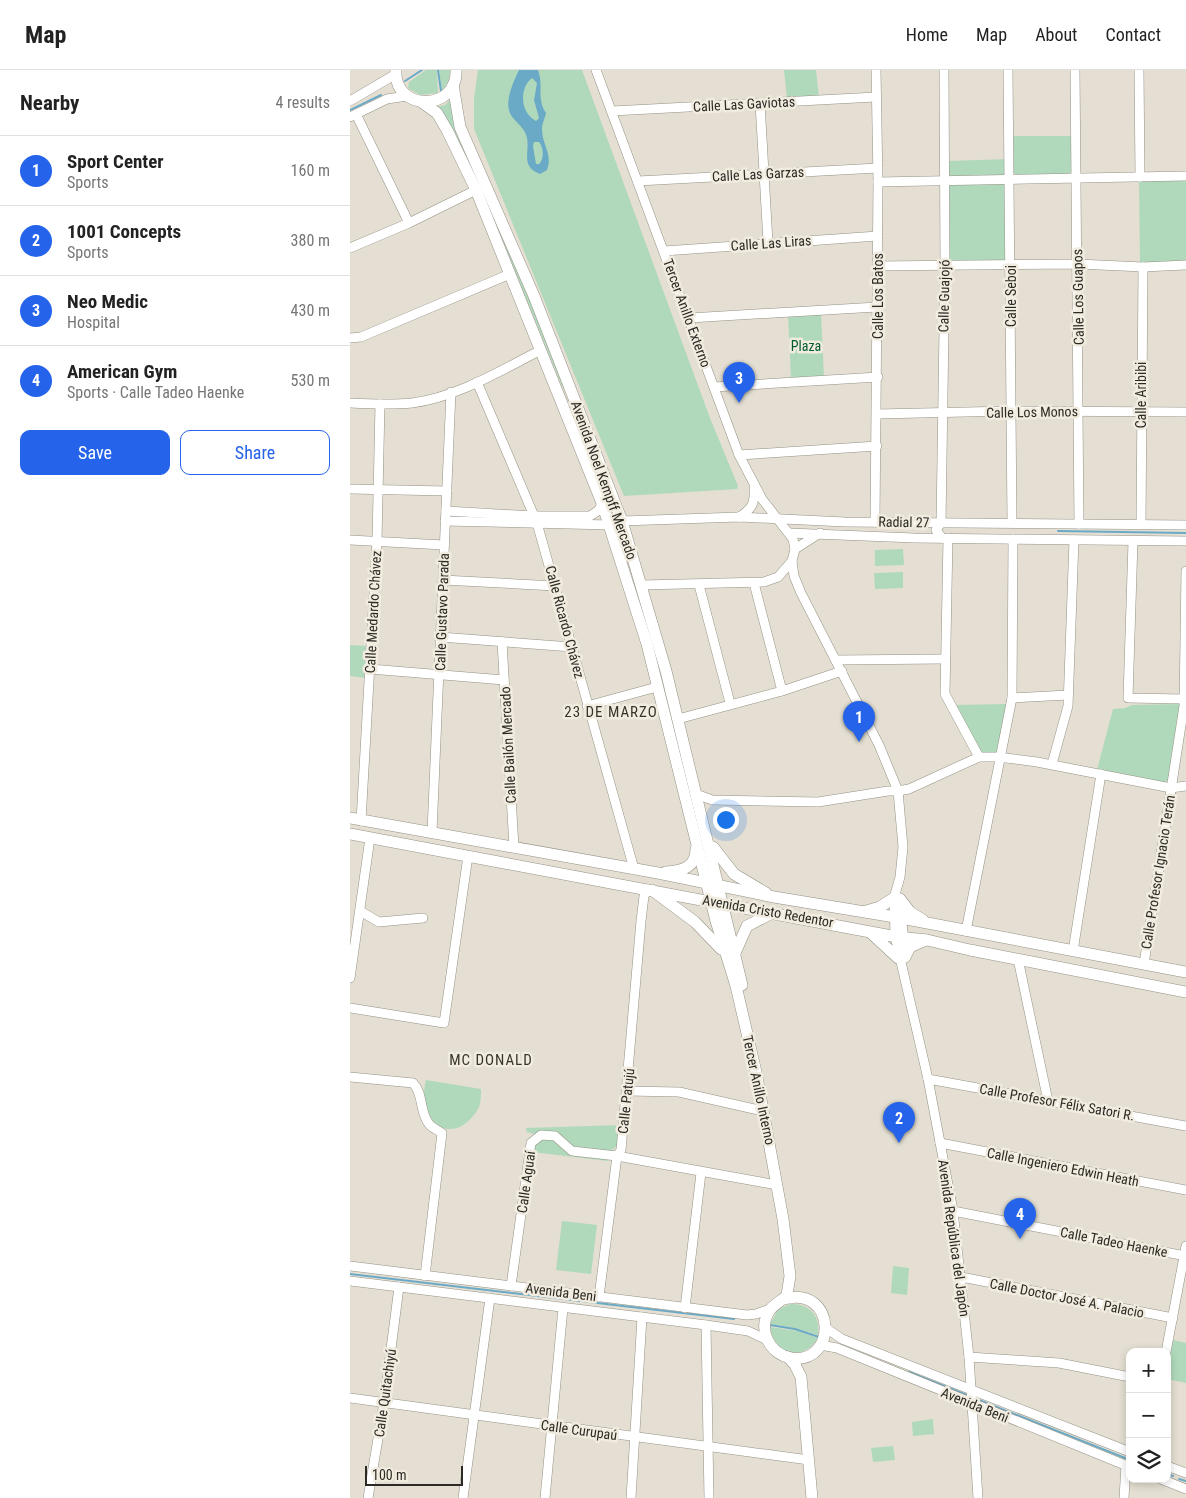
<!DOCTYPE html>
<meta charset="utf-8">
<style>
body{margin:0;font-family:"Roboto Condensed",sans-serif;background:#f6f6f6;color:#222}
.controls{position:absolute;right:15px;bottom:15px;display:grid;overflow:hidden;border-radius:10px;box-shadow:0 2px 8px #0003}
.controls button{width:45px;height:45px;display:grid;place-items:center;padding:0;border:0;border-bottom:1px solid #e0e0e0;background:#fff;color:#222;font:25px sans-serif}
.scale{position:absolute;left:15px;bottom:12px;width:98px;box-sizing:border-box;padding-left:5px;border:2px solid #2c2a25;border-top:0;font-size:14px;line-height:18px;white-space:nowrap;color:#2c2a25;-webkit-text-stroke:4px #f1ecdf;paint-order:stroke}
.you{position:absolute;left:375px;top:749px;width:18px;height:18px;margin:-12px;border:4px solid #fff;border-radius:50%;background:#1a73e8;box-shadow:0 0 0 8px #1a73e833}
.badge{display:grid;place-items:center;width:32px;height:32px;border-radius:50%;background:#2563eb;color:#fff;font-size:16px;font-weight:700}
.pin{position:absolute;translate:-50% -41px;filter:drop-shadow(0 1px 2px #0008)}
.pin::after{content:'';position:absolute;top:26px;width:18px;height:15px;background:inherit;clip-path:polygon(0 0,100% 0,50% 100%)}
.list{margin:0;padding:0;list-style:none}
h2{display:flex;justify-content:space-between;align-items:center;height:65px;margin:0;padding:0 20px;font-size:21px}
h2 small{font-size:16px;font-weight:400;color:#767676}
.list li{display:grid;grid-template-columns:32px 1fr auto;gap:15px;align-items:center;box-sizing:border-box;height:70px;padding:0 20px;border-top:1px solid #e0e0e0}
.list b{display:block;font-size:19px;white-space:nowrap}
.list p{margin:0;font-size:16px;white-space:nowrap;color:#767676}
.list em{font-size:16px;font-style:normal;color:#767676}
.actions{display:flex;gap:10px;padding:15px 20px}
.actions a{flex:1;padding:11px 0;border:1px solid #2563eb;border-radius:10px;text-align:center;font-size:18px;color:#2563eb}
.actions .main{background:#2563eb;color:#fff}
.icon{flex:none;width:28px;height:28px;fill:none;stroke:currentColor;stroke-width:2;stroke-linecap:round;stroke-linejoin:round}
.map{position:relative;flex:none;width:836px;height:1428px;overflow:hidden}
header{display:flex;align-items:center;gap:30px;box-sizing:border-box;height:70px;padding:0 25px;background:#fff;border-bottom:1px solid #e0e0e0}
header strong{font-size:24px}
nav{display:flex;gap:28px;margin-inline-start:auto;font-size:18px}
main{display:flex}
aside{flex:1;background:#fff}
.map>svg:first-child{display:block}
</style>
<header>
<strong>Map</strong>
<nav><a>Home</a><a>Map</a><a>About</a><a>Contact</a></nav>
</header>
<main>
<aside>
<h2>Nearby<small>4 results</small></h2>
<ul class="list">
<li><span class="badge">1</span><div><b>Sport Center</b><p>Sports</p></div><em>160 m</em></li>
<li><span class="badge">2</span><div><b>1001 Concepts</b><p>Sports</p></div><em>380 m</em></li>
<li><span class="badge">3</span><div><b>Neo Medic</b><p>Hospital</p></div><em>430 m</em></li>
<li><span class="badge">4</span><div><b>American Gym</b><p>Sports · Calle Tadeo Haenke</p></div><em>530 m</em></li>
</ul>
<div class="actions"><a class="main">Save</a><a>Share</a></div>
</aside>
<div class="map">
<svg width="836" height="1428" viewBox="0 0 836 1428">
<rect width="100%" height="100%" fill="#e4dfd2"/>
<g fill="#b0d9bb">
<path d="M 76,0 L 87,0 L 88,23 L 70,25 L 58,18 L 59,12 Z"/>
<path d="M 89,0 L 100,0 L 99,10 L 92,21 Z"/>
<path d="M 128,0 L 232,0 L 360,348 L 388,416 L 387,419 L 274,426 L 124,59 L 124,29 Z"/>
<path d="M 434,0 L 466,0 L 469,27 L 437,29 Z"/>
<path d="M 102,28 L 216,320 L 212,316 L 133,123 L 97,49 L 86,37 L 95,35 Z"/>
<path d="M 663,66 L 722,66 L 721,102 L 718,104 L 668,106 L 664,103 Z"/>
<path d="M 658,89 L 655,105 L 602,107 L 598,103 L 598,91 Z"/>
<path d="M 836,110 L 836,194 L 790,194 L 789,111 Z"/>
<path d="M 655,112 L 656,190 L 601,192 L 599,190 L 598,117 L 600,115 Z"/>
<path d="M 471,244 L 474,308 L 441,309 L 438,245 Z"/>
<path d="M 553,479 L 554,495 L 525,496 L 525,480 Z"/>
<path d="M 553,502 L 553,518 L 525,519 L 524,503 Z"/>
<path d="M 0,575 L 18,576 L 16,608 L 0,606 Z"/>
<path d="M 657,634 L 648,680 L 645,683 L 631,683 L 605,635 Z"/>
<path d="M 830,634 L 820,707 L 813,715 L 747,700 L 763,639 L 775,638 L 782,635 Z"/>
<path d="M 76,1010 L 131,1019 C 131,1025 131,1034 128,1039 C 103,1080 65,1052 76,1010 Z"/>
<path d="M 271,1055 L 267,1076 L 260,1081 L 222,1077 L 203,1061 L 184,1064 L 177,1062 L 176,1058 Z"/>
<path d="M 193,1068 L 203,1069 L 222,1085 L 260,1089 L 258,1091 L 182,1082 L 184,1075 Z"/>
<path d="M 212,1151 L 247,1155 L 241,1204 L 206,1200 Z"/>
<path d="M 543,1196 L 559,1198 L 557,1225 L 541,1223 Z"/>
<path d="M 440,1234 C 460,1233 471,1247 468,1265 L 445,1258 L 420,1254 L 428,1240 Z"/>
<path d="M 420,1257 L 448,1261 L 468,1268 C 453,1293 424,1284 420,1257 Z"/>
<path d="M 823,1270 L 836,1273 L 836,1313 L 817,1309 Z"/>
<path d="M 583,1349 L 584,1364 L 563,1366 L 562,1352 Z"/>
<path d="M 543,1376 L 545,1390 L 523,1392 L 521,1378 Z"/>
</g>
<path fill="#6baac7" fill-rule="evenodd" d="M 169,0 L 188,0 C 194,16 186,28 196,43 C 195,48 192,54 192,59 C 192,75 203,84 197,100 L 190,104 C 170,96 180,83 177,68 C 175,59 169,55 163,48 C 152,35 163,13 169,0 ZM 182,8 L 187,13 L 184,30 L 189,48 L 186,51 C 170,43 169,18 182,8 ZM 184,72 L 189,72 C 194,78 194,89 189,94 L 186,94 L 183,76 Z"/>
<g fill="none" stroke-linecap="round" stroke-linejoin="round">
<g stroke="#6baac7" stroke-width="2">
<path d="M 88,0 L 91,21"/>
<path d="M 55,11 L 72,0"/>
<path d="M 0,40 L 31,25"/>
<path d="M 708,461 L 836,463"/>
<path d="M 0,1204 L 384,1249"/>
<path d="M 420,1255 L 445,1259 L 469,1267"/>
<path d="M 559,1302 L 617,1325"/>
<path d="M 624,1328 L 780,1390"/>
<path d="M 817,1404 L 823,1406"/>
<path d="M 829,1409 L 836,1411"/>
</g>
<g stroke="#959185" stroke-width="10">
<g id="minor">
<path d="M 246,0 L 389,385 L 412,429 L 443,469 L 445,479 L 442,491 L 444,506 L 451,523 L 529,675 L 548,721 L 553,777 L 550,807 L 544,828 L 545,866 L 578,1009 L 603,1141 L 619,1287 L 628,1428"/>
<path d="M 658,0 L 662,453"/>
<path d="M 725,0 L 729,454"/>
<path d="M 789,0 L 790,107"/>
<path d="M 0,31 L 46,4"/>
<path d="M 410,33 L 418,173"/>
<path d="M 262,41 L 526,27"/>
<path d="M 6,44 L 59,153"/>
<path d="M 0,47 L 37,29 L 57,26"/>
<path d="M 288,111 L 528,98"/>
<path d="M 528,112 L 836,106"/>
<path d="M 0,178 L 59,153 L 126,120"/>
<path d="M 314,181 L 528,166"/>
<path d="M 527,196 L 728,194 L 793,197 L 836,195"/>
<path d="M 339,248 L 527,237"/>
<path d="M 0,268 L 11,267 L 160,204"/>
<path d="M 127,312 L 187,453 L 284,799"/>
<path d="M 364,317 L 528,307"/>
<path d="M 0,333 C 20,334 42,335 62,333 C 108,327 151,300 191,280"/>
<path d="M 527,344 L 661,341 L 836,342"/>
<path d="M 389,385 L 527,376"/>
<path d="M 0,419 L 97,421"/>
<path d="M 96,441 L 184,446 L 240,446 L 249,440 L 252,433"/>
<path d="M 389,447 C 403,439 405,432 404,417"/>
<path d="M 95,451 L 260,455"/>
<path d="M 272,451 L 389,447 L 495,452 L 836,455"/>
<path d="M 525,452 L 528,112 L 526,0"/>
<path d="M 791,454 L 793,197"/>
<path d="M 439,463 L 564,468 L 836,471"/>
<path d="M 592,468 L 586,460 L 591,453 L 595,195 L 594,0"/>
<path d="M 598,468 L 595,624 L 629,687"/>
<path d="M 0,470 L 94,475"/>
<path d="M 783,471 L 778,628 L 834,629"/>
<path d="M 445,479 L 470,463"/>
<path d="M 93,510 L 205,516"/>
<path d="M 404,513 L 432,621"/>
<path d="M 292,515 L 414,512 L 428,507 L 442,491"/>
<path d="M 349,515 L 380,633"/>
<path d="M 90,567 L 222,577"/>
<path d="M 152,572 L 164,777"/>
<path d="M 486,590 L 595,589"/>
<path d="M 20,599 L 154,610"/>
<path d="M 662,628 L 718,625"/>
<path d="M 237,636 L 307,617"/>
<path d="M 328,649 L 432,621 L 492,601"/>
<path d="M 702,694 L 718,636 L 724,470"/>
<path d="M 346,724 L 362,730 L 468,732 L 538,721 L 548,721 L 559,719 L 629,687 L 648,687 L 687,692 L 821,718 L 836,716"/>
<path d="M 11,751 L 27,471 L 30,334"/>
<path d="M 82,762 L 101,322"/>
<path d="M 550,828 L 555,888"/>
<path d="M 10,841 L 29,852 L 73,848"/>
<path d="M 616,861 L 662,628 L 663,469"/>
<path d="M 723,881 L 751,704"/>
<path d="M 668,889 L 698,1031"/>
<path d="M 794,894 L 834,636 L 836,501"/>
<path d="M 0,908 L 20,768"/>
<path d="M 0,938 L 94,953 L 118,786"/>
<path d="M 0,1007 L 63,1013 C 74,1024 69,1042 79,1054 C 82,1058 88,1060 92,1063 L 75,1206"/>
<path d="M 578,1009 L 836,1056"/>
<path d="M 277,1021 L 329,1022 L 413,1041"/>
<path d="M 590,1073 L 836,1120"/>
<path d="M 603,1141 L 836,1186"/>
<path d="M 0,1196 L 397,1245 L 406,1244 L 420,1239"/>
<path d="M 611,1207 L 823,1248"/>
<path d="M 0,1211 L 356,1255 L 398,1261 L 417,1270"/>
<path d="M 161,1216 L 181,1073 L 191,1065 L 205,1066 L 222,1081 L 267,1086 L 427,1115"/>
<path d="M 249,1227 L 267,1086 L 271,1080 L 291,851 L 294,826 L 298,819"/>
<path d="M 335,1238 L 351,1103"/>
<path d="M 356,1255 L 359,1428"/>
<path d="M 476,1258 L 492,1269 L 780,1382"/>
<path d="M 470,1275 L 487,1278 L 780,1397"/>
<path d="M 816,1282 L 836,1176"/>
<path d="M 619,1287 L 709,1293 L 780,1307"/>
<path d="M 0,1328 L 459,1390"/>
<path d="M 817,1396 L 836,1403"/>
<path d="M 811,1409 L 836,1419"/>
<path d="M 18,1428 L 34,1333 L 49,1217"/>
<path d="M 113,1428 L 140,1228"/>
<path d="M 195,1428 L 213,1238"/>
<path d="M 281,1428 L 292,1247"/>
<path d="M 774,1428 L 776,1395"/>
</g>
</g>
<g stroke="#959185" stroke-width="12">
<g id="major">
<path d="M 46,0 C 43,42 108,42 106,0"/>
<path d="M 103,15 L 110,57 L 184,226 L 272,451 L 316,601 L 392,915"/>
<path d="M 73,33 L 87,43 L 97,60 L 126,120 L 252,433 L 297,574 L 366,851 L 386,916 L 406,1002 L 433,1149 L 440,1206 L 437,1225 C 432,1231 424,1234 420,1240 C 407,1259 419,1284 441,1288 C 488,1295 487,1215 434,1229"/>
<path d="M 0,748 L 308,803 L 424,827 L 551,848 L 836,902"/>
<path d="M 0,764 L 547,867 L 577,870 L 620,880 L 836,922"/>
<path d="M 363,777 L 384,804 L 416,823"/>
<path d="M 316,802 C 333,801 346,797 346,779"/>
<path d="M 302,820 L 345,852 L 371,879"/>
<path d="M 550,829 L 560,842 L 573,850"/>
<path d="M 516,841 L 530,837 L 544,828"/>
<path d="M 521,863 L 548,888"/>
<path d="M 385,883 L 397,856 L 422,843"/>
<path d="M 555,887 L 560,877 L 576,870"/>
<path d="M 438,1287 L 445,1295 L 451,1307 L 462,1428"/>
</g>
</g>
<use href="#minor" stroke="#fff" stroke-width="9"/>
<use href="#major" stroke="#fff" stroke-width="11"/>
</g>
<g text-anchor="middle" stroke-width="5" stroke-linejoin="round" paint-order="stroke">
<g font-size="14" fill="#2c2a25" stroke="#f1ecdf">
<text transform="translate(394 34) rotate(-3)" y="5">Calle Las Gaviotas</text>
<text transform="translate(408 104) rotate(-3)" y="5">Calle Las Garzas</text>
<text transform="translate(421 173) rotate(-4)" y="5">Calle Las Liras</text>
<text transform="translate(528 226) rotate(-90)" y="5">Calle Los Batos</text>
<text transform="translate(594 226) rotate(-89)" y="5">Calle Guajojó</text>
<text transform="translate(661 226) rotate(-90)" y="5">Calle Seboi</text>
<text transform="translate(728 227) rotate(-91)" y="5">Calle Los Guapos</text>
<text transform="translate(337 243) rotate(70)" y="5">Tercer Anillo Externo</text>
<text transform="translate(791 325) rotate(-90)" y="5">Calle Aribibi</text>
<text transform="translate(682 342) rotate(-1)" y="5">Calle Los Monos</text>
<text transform="translate(254 410) rotate(70)" y="5">Avenida Noel Kempff Mercado</text>
<text transform="translate(554 452) rotate(1)" y="5">Radial 27</text>
<text transform="translate(23 542) rotate(-87)" y="5">Calle Medardo Chávez</text>
<text transform="translate(92 542) rotate(-88)" y="5">Calle Gustavo Parada</text>
<text transform="translate(215 552) rotate(75)" y="5">Calle Ricardo Chávez</text>
<text transform="translate(158 675) rotate(-93)" y="5">Calle Bailón Mercado</text>
<text transform="translate(808 802) rotate(-81)" y="5">Calle Profesor Ignacio Terán</text>
<text transform="translate(418 841) rotate(10)" y="5">Avenida Cristo Redentor</text>
<text transform="translate(409 1020) rotate(78)" y="5">Tercer Anillo Interno</text>
<text transform="translate(276 1031) rotate(-84)" y="5">Calle Patujú</text>
<text transform="translate(707 1032) rotate(10)" y="5">Calle Profesor Félix Satori R.</text>
<text transform="translate(713 1097) rotate(11)" y="5">Calle Ingeniero Edwin Heath</text>
<text transform="translate(176 1112) rotate(-82)" y="5">Calle Aguaí</text>
<text transform="translate(604 1168) rotate(82)" y="5">Avenida República del Japón</text>
<text transform="translate(764 1172) rotate(11)" y="5">Calle Tadeo Haenke</text>
<text transform="translate(211 1222) rotate(7)" y="5">Avenida Beni</text>
<text transform="translate(717 1228) rotate(11)" y="5">Calle Doctor José A. Palacio</text>
<text transform="translate(35 1323) rotate(-82)" y="5">Calle Quitachiyú</text>
<text transform="translate(625 1335) rotate(22)" y="5">Avenida Beni</text>
<text transform="translate(229 1360) rotate(8)" y="5">Calle Curupaú</text>
</g>
<g font-size="14" fill="#005c2f" stroke="#f1ecdf">
<text x="456" y="281">Plaza</text>
</g>
<g font-size="15" letter-spacing="1" fill="#373429" stroke="#f1ecdf">
<text x="261" y="647">23 DE MARZO</text>
<text x="141" y="995">MC DONALD</text>
</g>
</g>
</svg>
<div class="controls">
<button>+</button>
<button>−</button>
<button><svg class="icon" aria-label="layers" viewBox="0 0 24 24"><path d="M12 4l9 5-9 5-9-5zM3 14l9 5 9-5"/></svg></button>
</div>
<div class="scale">100 m</div>
<div class="you"></div>
<div class="pin badge" style="left:509px;top:672px">1</div>
<div class="pin badge" style="left:549px;top:1073px">2</div>
<div class="pin badge" style="left:389px;top:333px">3</div>
<div class="pin badge" style="left:670px;top:1169px">4</div>
</div>
</main>
